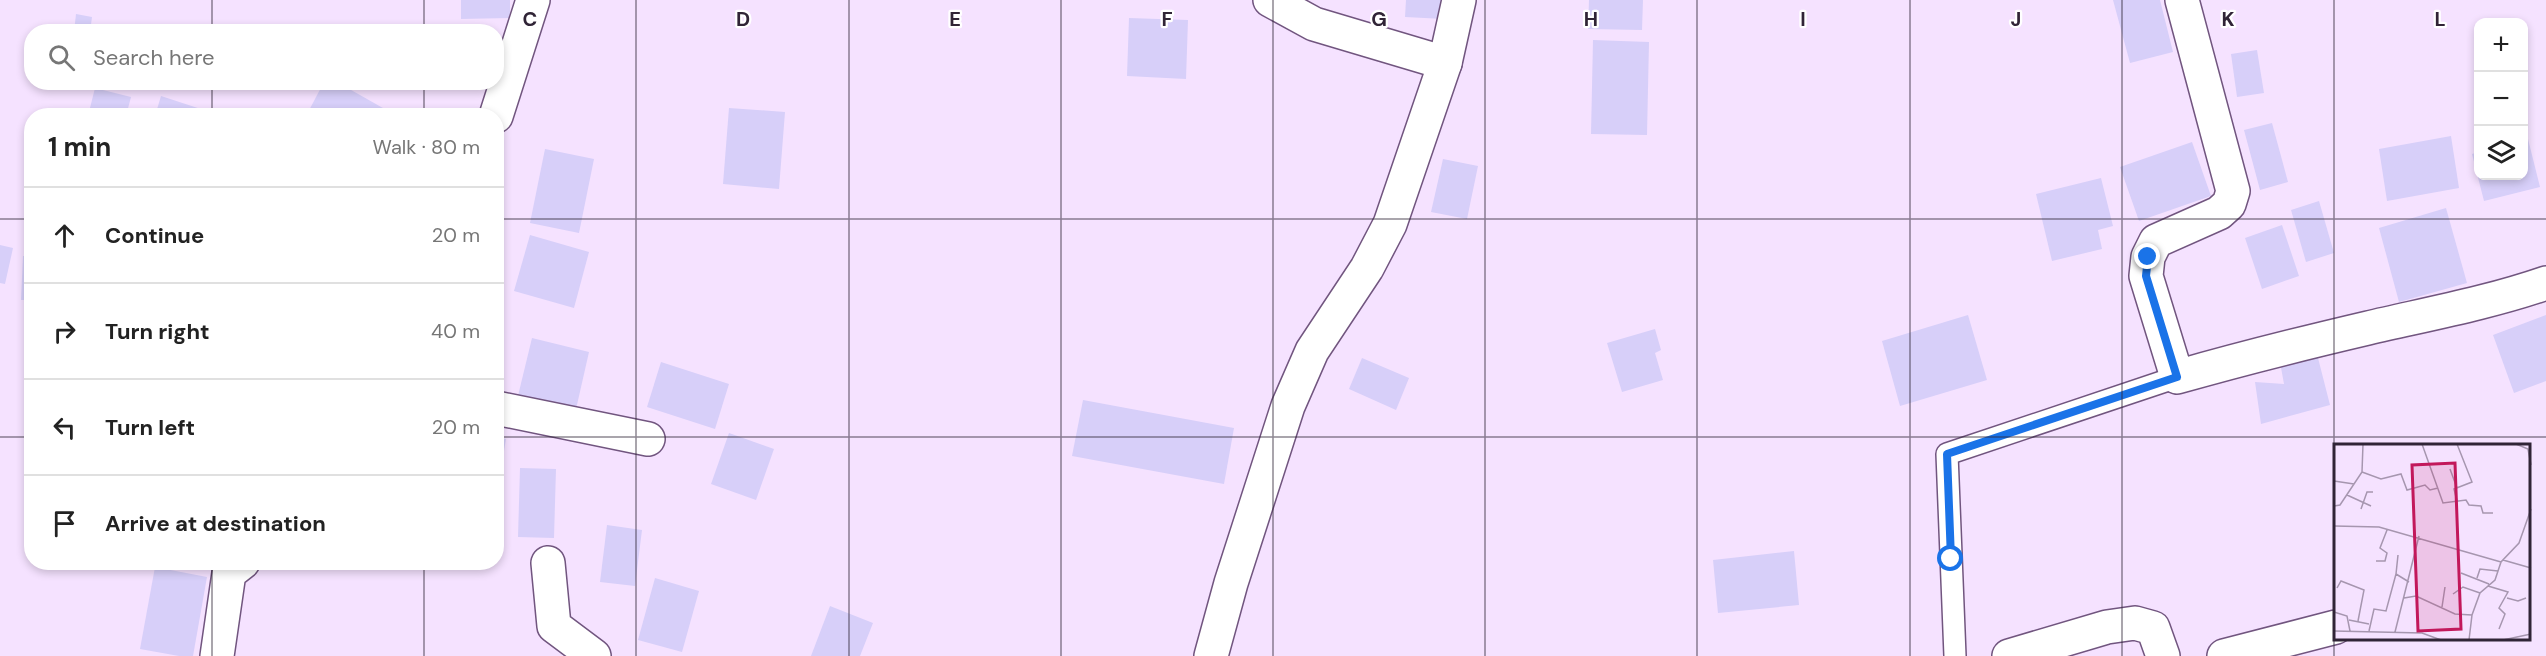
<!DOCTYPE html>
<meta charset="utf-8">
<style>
body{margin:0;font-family:"DM Sans",sans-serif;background:#f2f2f2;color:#222}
.controls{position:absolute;right:18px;top:18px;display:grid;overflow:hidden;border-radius:12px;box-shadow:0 3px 9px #0003}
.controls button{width:54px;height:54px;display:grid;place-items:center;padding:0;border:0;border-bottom:2px solid #e0e0e0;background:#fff;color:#222;font:30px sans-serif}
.stop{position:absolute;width:18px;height:18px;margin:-14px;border:4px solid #1a73e8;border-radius:50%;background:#fff}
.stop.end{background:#1a73e8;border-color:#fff;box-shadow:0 2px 6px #0008}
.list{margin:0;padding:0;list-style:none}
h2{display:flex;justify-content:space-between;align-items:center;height:78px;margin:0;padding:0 24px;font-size:26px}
h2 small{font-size:20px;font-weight:400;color:#767676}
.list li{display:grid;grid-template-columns:39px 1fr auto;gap:18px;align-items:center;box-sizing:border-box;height:96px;padding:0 24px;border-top:2px solid #e0e0e0}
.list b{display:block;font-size:22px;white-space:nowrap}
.list em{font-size:20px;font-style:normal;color:#767676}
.icon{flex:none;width:33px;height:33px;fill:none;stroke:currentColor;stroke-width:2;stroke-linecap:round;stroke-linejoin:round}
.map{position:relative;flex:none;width:2546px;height:656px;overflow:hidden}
.search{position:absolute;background:#fff;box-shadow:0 3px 9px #0003;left:24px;top:24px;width:480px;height:66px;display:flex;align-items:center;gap:15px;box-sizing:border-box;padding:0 21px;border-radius:24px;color:#767676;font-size:22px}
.panel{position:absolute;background:#fff;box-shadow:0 3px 9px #0003;left:24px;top:108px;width:480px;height:462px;border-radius:24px}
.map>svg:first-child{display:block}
</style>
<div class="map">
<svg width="2546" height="656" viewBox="0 0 2546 656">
<rect width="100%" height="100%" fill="#f5e2ff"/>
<g fill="#d7cff9">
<path d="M 461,0 L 510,0 L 510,18 L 461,19 Z"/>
<path d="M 1406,0 L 1445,0 L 1444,19 L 1405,17 Z"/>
<path d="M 1589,0 L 1643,0 L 1642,30 L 1588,29 Z"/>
<path d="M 2113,0 L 2160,0 L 2173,52 L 2130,63 Z"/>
<path d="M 76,14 L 92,17 L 90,32 L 74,32 Z"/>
<path d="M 1129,18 L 1188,20 L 1186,79 L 1127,76 Z"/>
<path d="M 1593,40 L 1649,42 L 1647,135 L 1591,134 Z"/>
<path d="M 2257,50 L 2264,93 L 2237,97 L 2231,54 Z"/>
<path d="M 324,82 L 337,82 L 397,116 L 306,116 Z"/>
<path d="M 95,88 L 131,97 L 126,116 L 88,116 Z"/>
<path d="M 161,96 L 210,112 L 209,116 L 155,116 Z"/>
<path d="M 729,108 L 785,112 L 779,189 L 723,184 Z"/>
<path d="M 2272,123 L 2288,182 L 2260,190 L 2244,130 Z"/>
<path d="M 2451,136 L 2459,188 L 2387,201 L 2379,149 Z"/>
<path d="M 2528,139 L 2540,187 L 2484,201 L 2472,154 L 2478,152 L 2478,176 L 2524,176 L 2524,140 Z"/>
<path d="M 2192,142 L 2211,196 L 2139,221 L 2120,167 Z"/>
<path d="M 545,149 L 594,159 L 579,233 L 530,223 Z"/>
<path d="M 1443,159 L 1478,166 L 1467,219 L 1431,212 Z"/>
<path d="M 2101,178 L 2113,226 L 2098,230 L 2102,249 L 2052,261 L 2036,194 Z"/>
<path d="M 2319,201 L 2334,253 L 2306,262 L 2291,210 Z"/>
<path d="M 2446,208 L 2467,283 L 2399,302 L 2379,228 Z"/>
<path d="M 2282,225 L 2299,276 L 2262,289 L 2245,238 Z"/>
<path d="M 530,235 L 589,252 L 574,308 L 514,291 Z"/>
<path d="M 0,245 L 13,248 L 5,284 L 0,283 Z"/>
<path d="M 23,256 L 32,256 L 32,300 L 21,300 Z"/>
<path d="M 1968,315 L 1987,380 L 1900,406 L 1882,341 Z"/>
<path d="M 2546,315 L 2546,381 L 2514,393 L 2493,335 Z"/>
<path d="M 1655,329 L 1661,350 L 1655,353 L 1663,380 L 1622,392 L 1607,343 Z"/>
<path d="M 532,338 L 589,352 L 574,418 L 516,404 Z"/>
<path d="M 2317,354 L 2330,405 L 2261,424 L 2255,382 L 2284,384 L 2280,362 Z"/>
<path d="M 1362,358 L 1409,378 L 1396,410 L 1349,389 Z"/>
<path d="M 661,362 L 729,384 L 715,429 L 647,407 Z"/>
<path d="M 1083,400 L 1234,428 L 1224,484 L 1072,456 Z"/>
<path d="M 729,433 L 774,449 L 756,500 L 711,484 Z"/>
<path d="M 496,437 L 506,439 L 498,487 L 496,487 Z"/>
<path d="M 520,468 L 556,469 L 554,538 L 518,537 Z"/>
<path d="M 607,525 L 642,530 L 635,586 L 600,582 Z"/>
<path d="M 1794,551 L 1799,605 L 1718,613 L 1713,560 Z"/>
<path d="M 155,567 L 207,577 L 193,656 L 179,656 L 140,649 Z"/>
<path d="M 655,578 L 699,591 L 682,652 L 638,640 Z"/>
<path d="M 830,606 L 873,623 L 860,656 L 811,656 Z"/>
</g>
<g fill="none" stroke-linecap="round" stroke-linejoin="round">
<g stroke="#71557f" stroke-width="24">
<path id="service" d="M 1955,656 L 1947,454 L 2177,377"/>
</g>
<g stroke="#71557f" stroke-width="36">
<g id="minor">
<path d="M 1270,0 L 1314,24 L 1445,63"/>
<path d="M 2182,0 L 2233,191 L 2229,204 L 2219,213 L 2156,241 L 2148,257 L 2146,276 L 2177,377 C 2240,359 2304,343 2368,328 C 2428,314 2488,303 2546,283"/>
<path d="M 496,116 L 533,0"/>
<path d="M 496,408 L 648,439"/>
<path d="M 548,563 L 554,626 L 594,656"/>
<path d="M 217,656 L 229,573 L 243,562"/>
<path d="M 1211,656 L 1231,583 L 1288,406 L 1312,351 L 1367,268 L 1390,224 L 1445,63 L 1459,0"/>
<path d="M 2009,656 L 2107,627 L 2135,623 L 2153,628 L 2163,656"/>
<path d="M 2224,656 L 2336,627"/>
</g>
</g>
<use href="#service" stroke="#fff" stroke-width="21"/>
<use href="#minor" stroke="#fff" stroke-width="33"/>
</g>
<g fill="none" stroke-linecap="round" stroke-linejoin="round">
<path stroke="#1a73e8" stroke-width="8" d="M 1951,559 L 1947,454 L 2177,377 L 2146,276 L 2148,257"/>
</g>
<path fill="none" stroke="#302436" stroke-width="1.5" stroke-opacity="0.55" d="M 212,0 L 212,32M 424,0 L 424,32M 636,0 L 636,656M 849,0 L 849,656M 1061,0 L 1061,656M 1273,0 L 1273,656M 1485,0 L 1485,656M 1697,0 L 1697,656M 1910,0 L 1910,656M 2122,0 L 2122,656M 2334,0 L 2334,656M 212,82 L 212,116M 424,82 L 424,116M 0,219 L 32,219M 496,219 L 2546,219M 0,437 L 32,437M 496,437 L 2546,437M 212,562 L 212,656M 424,562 L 424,656"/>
<g transform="translate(2334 444)">
<rect width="196" height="196" fill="#f5e2ff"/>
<path fill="none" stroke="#a696af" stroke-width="1.5" d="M 88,0 L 109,59 L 132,56 L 135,61 L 147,62 L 149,69 L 159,69M 123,0 L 138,38 L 120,45 L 123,57M 182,0 L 194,5 L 197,21M 116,25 L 123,44M 28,28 L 47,35 L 67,30 L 73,46 L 91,41 L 96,46 L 104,44M 0,37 L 20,40M 13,51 L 37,62M 0,62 L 6,61 L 28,28 L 29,0M 27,65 L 33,48 L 39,48M 0,82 L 45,83 L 167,118M 64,111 L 62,130 L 75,138M 169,116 L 197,124M 42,117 L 51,117 L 53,109 L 46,104 L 53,86M 127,129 L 155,140M 143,134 L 146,125 L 164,127M 154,142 L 174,148 L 165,164 L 171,170 L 165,185M 3,144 L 7,137 L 30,146 L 24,177M 119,150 L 129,143 L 146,149M 70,154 L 82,152 L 121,170 L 138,171M 173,154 L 184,157 L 192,154M 108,163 L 111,143M 0,168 L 13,172 L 16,187M 15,176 L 35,180M 0,187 L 88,189 L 107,196M 35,187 L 40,165 L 52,167 L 62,130M 61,188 L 85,92M 135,196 L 138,171 L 146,149 L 161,136 L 167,118 L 185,99 L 197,65M 169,196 L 197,190"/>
<path fill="#c2185b" fill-opacity="0.15" stroke="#c2185b" stroke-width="3" d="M 121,19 L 127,185 L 84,187 L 78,21 Z"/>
<rect width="196" height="196" fill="none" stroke="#302436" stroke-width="3"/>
</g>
<g font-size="20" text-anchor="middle" font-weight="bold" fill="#302436" stroke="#fff" stroke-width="4.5" stroke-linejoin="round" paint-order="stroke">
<text x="530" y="26">C</text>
<text x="743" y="26">D</text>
<text x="955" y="26">E</text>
<text x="1167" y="26">F</text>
<text x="1379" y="26">G</text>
<text x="1591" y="26">H</text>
<text x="1803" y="26">I</text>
<text x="2016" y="26">J</text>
<text x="2228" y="26">K</text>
<text x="2440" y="26">L</text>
</g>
</svg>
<div class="controls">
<button>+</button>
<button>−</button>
<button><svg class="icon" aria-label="layers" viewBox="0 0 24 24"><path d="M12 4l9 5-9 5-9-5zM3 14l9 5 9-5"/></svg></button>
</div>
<div class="stop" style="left:1951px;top:559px"></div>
<div class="stop end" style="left:2148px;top:257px"></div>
<div class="search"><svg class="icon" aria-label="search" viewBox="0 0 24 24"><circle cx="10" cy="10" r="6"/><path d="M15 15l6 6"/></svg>Search here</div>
<section class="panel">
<h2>1 min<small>Walk · 80 m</small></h2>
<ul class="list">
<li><svg class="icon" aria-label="ahead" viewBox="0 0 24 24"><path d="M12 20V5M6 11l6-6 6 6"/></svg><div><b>Continue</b></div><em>20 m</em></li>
<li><svg class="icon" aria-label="right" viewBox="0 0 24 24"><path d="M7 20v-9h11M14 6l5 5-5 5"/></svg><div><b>Turn right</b></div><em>40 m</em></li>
<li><svg class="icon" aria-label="left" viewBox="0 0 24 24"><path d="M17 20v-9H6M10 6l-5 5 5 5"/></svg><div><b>Turn left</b></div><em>20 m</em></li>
<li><svg class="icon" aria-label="arrive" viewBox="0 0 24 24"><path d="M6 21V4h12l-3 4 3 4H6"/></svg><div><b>Arrive at destination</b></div></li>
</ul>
</section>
</div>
